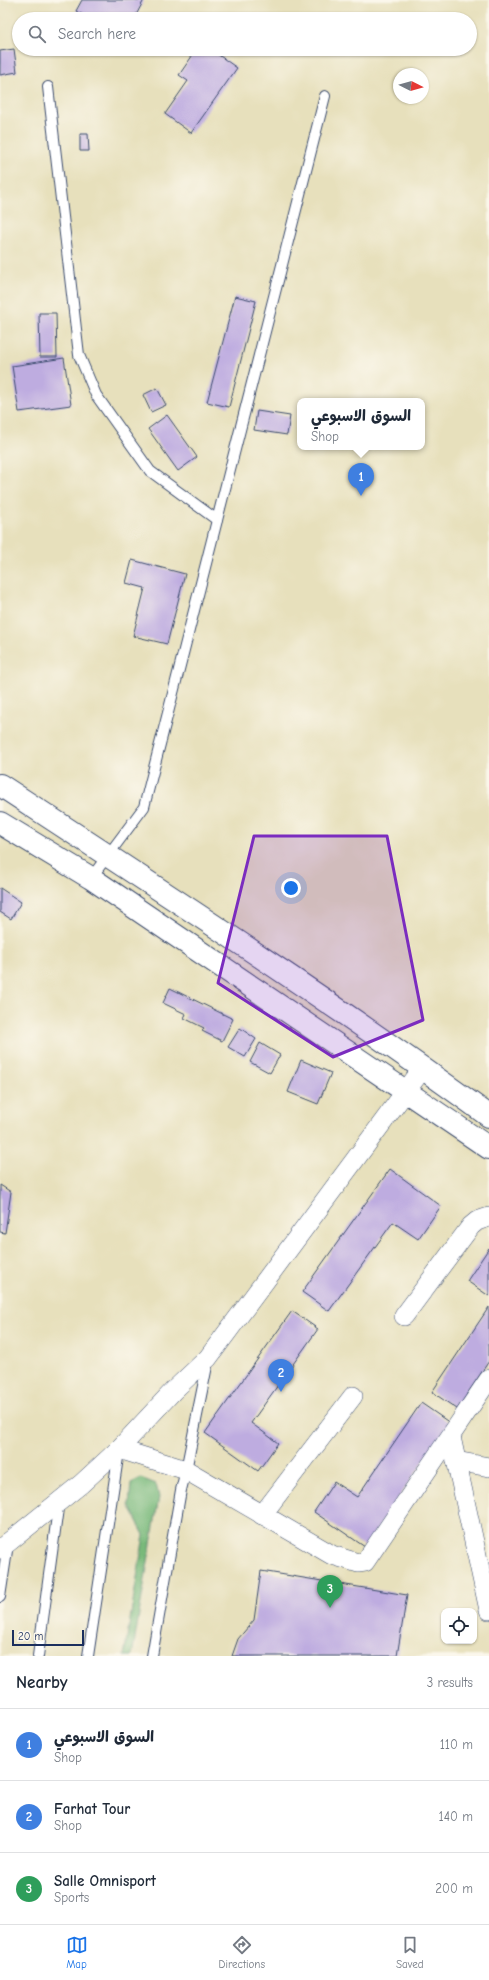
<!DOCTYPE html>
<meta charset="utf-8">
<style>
body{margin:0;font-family:"Comic Neue","Playpen Sans Arabic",sans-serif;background:#f6f6f7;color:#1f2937}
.controls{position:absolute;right:12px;bottom:12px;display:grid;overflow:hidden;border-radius:8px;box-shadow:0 1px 3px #0004}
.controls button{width:36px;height:36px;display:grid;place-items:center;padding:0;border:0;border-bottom:1px solid #e0e1e3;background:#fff;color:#1f2937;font:20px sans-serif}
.compass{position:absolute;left:393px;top:68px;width:36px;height:36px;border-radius:50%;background:#fff;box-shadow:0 1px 3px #0004;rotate:96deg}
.scale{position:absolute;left:12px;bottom:10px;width:72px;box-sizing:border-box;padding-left:4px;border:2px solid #1b2f5e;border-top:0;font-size:11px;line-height:14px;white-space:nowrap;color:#1b2f5e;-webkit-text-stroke:3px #fbf7ec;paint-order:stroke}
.you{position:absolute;left:291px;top:888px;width:14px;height:14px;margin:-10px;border:3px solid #fff;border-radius:50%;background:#1a73e8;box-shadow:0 0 0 6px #1a73e833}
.badge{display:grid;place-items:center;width:26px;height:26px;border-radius:50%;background:#1a73e8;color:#fff;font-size:13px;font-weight:700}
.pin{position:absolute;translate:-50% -33px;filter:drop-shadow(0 1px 2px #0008)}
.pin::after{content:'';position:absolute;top:21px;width:14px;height:12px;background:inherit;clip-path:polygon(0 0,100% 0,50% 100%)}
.popup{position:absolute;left:297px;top:398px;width:128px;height:52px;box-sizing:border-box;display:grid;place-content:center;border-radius:8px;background:#fff;filter:drop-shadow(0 1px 3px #0005);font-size:13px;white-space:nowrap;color:#747a83}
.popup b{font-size:15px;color:#1f2937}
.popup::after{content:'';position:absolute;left:50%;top:100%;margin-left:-8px;border:8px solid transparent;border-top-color:#fff}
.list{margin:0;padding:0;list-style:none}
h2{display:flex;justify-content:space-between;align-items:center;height:52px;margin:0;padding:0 16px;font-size:17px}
h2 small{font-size:13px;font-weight:400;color:#747a83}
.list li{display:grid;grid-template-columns:26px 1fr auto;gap:12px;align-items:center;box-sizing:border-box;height:72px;padding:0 16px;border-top:1px solid #e0e1e3}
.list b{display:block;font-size:15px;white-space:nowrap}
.list p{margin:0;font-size:13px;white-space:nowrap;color:#747a83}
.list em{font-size:13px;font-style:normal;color:#747a83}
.icon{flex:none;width:22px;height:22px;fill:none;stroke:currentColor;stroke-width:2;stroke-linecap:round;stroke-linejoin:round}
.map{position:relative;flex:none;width:489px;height:1656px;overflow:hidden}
.search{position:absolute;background:#fff;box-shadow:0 1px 3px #0004;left:12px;right:12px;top:12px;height:44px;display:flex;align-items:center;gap:10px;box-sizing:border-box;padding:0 14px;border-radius:22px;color:#747a83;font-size:15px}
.sheet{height:268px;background:#fff}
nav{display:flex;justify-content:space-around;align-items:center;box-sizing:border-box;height:56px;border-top:1px solid #e0e1e3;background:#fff;font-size:11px;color:#747a83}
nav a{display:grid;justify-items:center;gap:2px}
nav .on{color:#1a73e8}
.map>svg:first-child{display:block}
</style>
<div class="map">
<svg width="489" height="1656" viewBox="0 0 489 1656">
<rect width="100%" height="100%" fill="#fbf7ec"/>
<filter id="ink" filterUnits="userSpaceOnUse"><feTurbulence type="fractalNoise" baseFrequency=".025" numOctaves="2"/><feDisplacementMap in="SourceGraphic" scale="8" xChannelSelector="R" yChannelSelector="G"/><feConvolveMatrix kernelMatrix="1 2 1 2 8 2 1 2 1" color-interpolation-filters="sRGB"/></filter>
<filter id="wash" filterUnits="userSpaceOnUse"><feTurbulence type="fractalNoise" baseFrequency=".012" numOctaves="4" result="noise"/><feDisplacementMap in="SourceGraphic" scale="16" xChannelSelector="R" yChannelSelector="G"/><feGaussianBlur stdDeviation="0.9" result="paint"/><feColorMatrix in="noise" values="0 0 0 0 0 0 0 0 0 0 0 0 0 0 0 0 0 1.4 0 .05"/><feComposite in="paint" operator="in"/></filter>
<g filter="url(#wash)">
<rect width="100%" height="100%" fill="#e7e0bc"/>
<path fill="#79b97a" stroke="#4a746c" d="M 141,1478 L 156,1484 L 159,1497 L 132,1656 L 124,1656 L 144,1535 L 129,1505 L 131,1483 Z"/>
<g id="blocks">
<g fill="#beace0">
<path d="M 82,0 L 144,0 L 134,19 L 91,19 L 76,11 Z"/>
<path d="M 14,49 L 17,72 L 0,75 L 0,51 Z"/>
<path d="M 197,49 L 210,49 L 237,68 L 191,133 L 165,114 L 188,81 L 179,75 Z"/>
<path d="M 80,134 L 88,134 L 89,151 L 80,151 Z"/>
<path d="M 235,296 L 256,301 L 229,407 L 207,402 Z"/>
<path d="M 39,313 L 56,313 L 57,357 L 40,357 Z"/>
<path d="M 64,358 L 71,405 L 19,412 L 12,366 Z"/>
<path d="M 157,388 L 166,405 L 151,412 L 143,395 Z"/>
<path d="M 257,411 L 290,416 L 287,435 L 254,430 Z"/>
<path d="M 167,415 L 197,457 L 178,471 L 148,429 Z"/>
<path d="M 132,560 L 185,574 L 167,644 L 133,636 L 145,588 L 126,583 Z"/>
<path d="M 0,888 L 21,902 L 11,919 L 0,912 Z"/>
<path d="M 170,988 L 233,1019 L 222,1041 L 202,1031 L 204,1028 L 184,1018 L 186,1014 L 163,1003 Z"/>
<path d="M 240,1028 L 256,1039 L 245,1057 L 228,1047 Z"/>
<path d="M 260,1043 L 280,1055 L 270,1073 L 250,1062 Z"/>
<path d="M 301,1060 L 331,1073 L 318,1104 L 288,1092 Z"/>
<path d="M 390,1169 L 441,1206 L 418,1239 L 393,1222 L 329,1311 L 302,1292 Z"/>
<path d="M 0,1185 L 11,1192 L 5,1233 L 0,1232 Z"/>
<path d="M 489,1248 L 489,1296 L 467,1281 Z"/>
<path d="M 489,1307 L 489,1361 L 457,1409 L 432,1392 Z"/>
<path d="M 292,1311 L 318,1329 L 251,1423 L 278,1443 L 258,1471 L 205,1433 Z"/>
<path d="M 421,1403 L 450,1423 L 365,1547 L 314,1512 L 334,1482 L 357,1497 Z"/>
<path d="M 261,1571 L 407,1595 L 397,1656 L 232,1656 L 238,1639 L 254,1620 Z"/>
</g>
</g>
</g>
<g filter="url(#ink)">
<use href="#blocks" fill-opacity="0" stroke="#3a4a6c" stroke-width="1"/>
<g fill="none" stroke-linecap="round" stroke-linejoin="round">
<g stroke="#3a4a6c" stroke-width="12">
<g id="service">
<path d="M 48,87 L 79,355 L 96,395 L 150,471 L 217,520"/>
<path d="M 91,878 L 144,807 L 325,96"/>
<path d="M 0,1597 L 8,1544"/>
<path d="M 38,1656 L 59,1501"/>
<path d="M 88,1656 L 119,1451"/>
<path d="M 152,1656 L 181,1490 L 186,1470 L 208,1361"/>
</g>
</g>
<g stroke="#3a4a6c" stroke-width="20">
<g id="minor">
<path d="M 404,1316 L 471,1226 L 477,1221 L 489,1217"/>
<path d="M 451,1437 L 489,1610"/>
<path d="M 119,1449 L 186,1470 L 332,1555 L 358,1563 L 365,1562 L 489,1379"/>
<path d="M 456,1461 L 489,1467"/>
<path d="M 262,1515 L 353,1396"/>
<path d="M 0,1549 L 81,1484 L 119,1449 L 174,1390 L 208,1358 L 423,1068"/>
</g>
</g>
<g stroke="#3a4a6c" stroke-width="24">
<g id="primary">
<path d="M 0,785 C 165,893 330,1000 489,1116"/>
<path d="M 0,823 L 91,878 L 489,1148"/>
</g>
</g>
<use href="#service" stroke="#fff" stroke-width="10"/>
<use href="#minor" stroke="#fff" stroke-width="19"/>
<use href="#primary" stroke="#fff" stroke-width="22"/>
</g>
</g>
<path fill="#7b2cbf" fill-opacity="0.2" stroke="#7b2cbf" stroke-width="3" stroke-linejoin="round" d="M 254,836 L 387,836 L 423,1020 L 333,1057 L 218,983 Z"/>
</svg>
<div class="controls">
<button><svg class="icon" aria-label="locate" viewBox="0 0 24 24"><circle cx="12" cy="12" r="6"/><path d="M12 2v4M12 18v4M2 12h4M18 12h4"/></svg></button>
</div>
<svg class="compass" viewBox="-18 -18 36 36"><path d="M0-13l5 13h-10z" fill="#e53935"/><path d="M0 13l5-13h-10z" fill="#747a83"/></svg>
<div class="scale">20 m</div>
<div class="you"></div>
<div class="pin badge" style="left:361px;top:496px;background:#3f7fe0">1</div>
<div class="popup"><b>السوق الاسبوعي</b>Shop</div>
<div class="pin badge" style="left:281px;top:1392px;background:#3f7fe0">2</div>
<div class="pin badge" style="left:330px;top:1608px;background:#2e9e5b">3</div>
<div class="search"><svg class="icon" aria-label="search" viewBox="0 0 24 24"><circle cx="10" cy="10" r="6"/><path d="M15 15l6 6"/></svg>Search here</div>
</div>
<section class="sheet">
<h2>Nearby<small>3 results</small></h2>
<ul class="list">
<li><span class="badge" style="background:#3f7fe0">1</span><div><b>السوق الاسبوعي</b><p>Shop</p></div><em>110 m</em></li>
<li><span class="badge" style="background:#3f7fe0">2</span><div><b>Farhat Tour</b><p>Shop</p></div><em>140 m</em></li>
<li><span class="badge" style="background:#2e9e5b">3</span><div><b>Salle Omnisport</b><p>Sports</p></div><em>200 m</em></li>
</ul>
</section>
<nav>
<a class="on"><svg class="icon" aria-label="map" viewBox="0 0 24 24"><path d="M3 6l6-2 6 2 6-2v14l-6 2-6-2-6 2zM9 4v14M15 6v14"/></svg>Map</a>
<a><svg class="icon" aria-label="directions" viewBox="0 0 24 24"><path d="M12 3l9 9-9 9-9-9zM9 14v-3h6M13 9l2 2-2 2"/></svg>Directions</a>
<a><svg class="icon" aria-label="saved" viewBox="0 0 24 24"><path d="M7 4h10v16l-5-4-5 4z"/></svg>Saved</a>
</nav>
